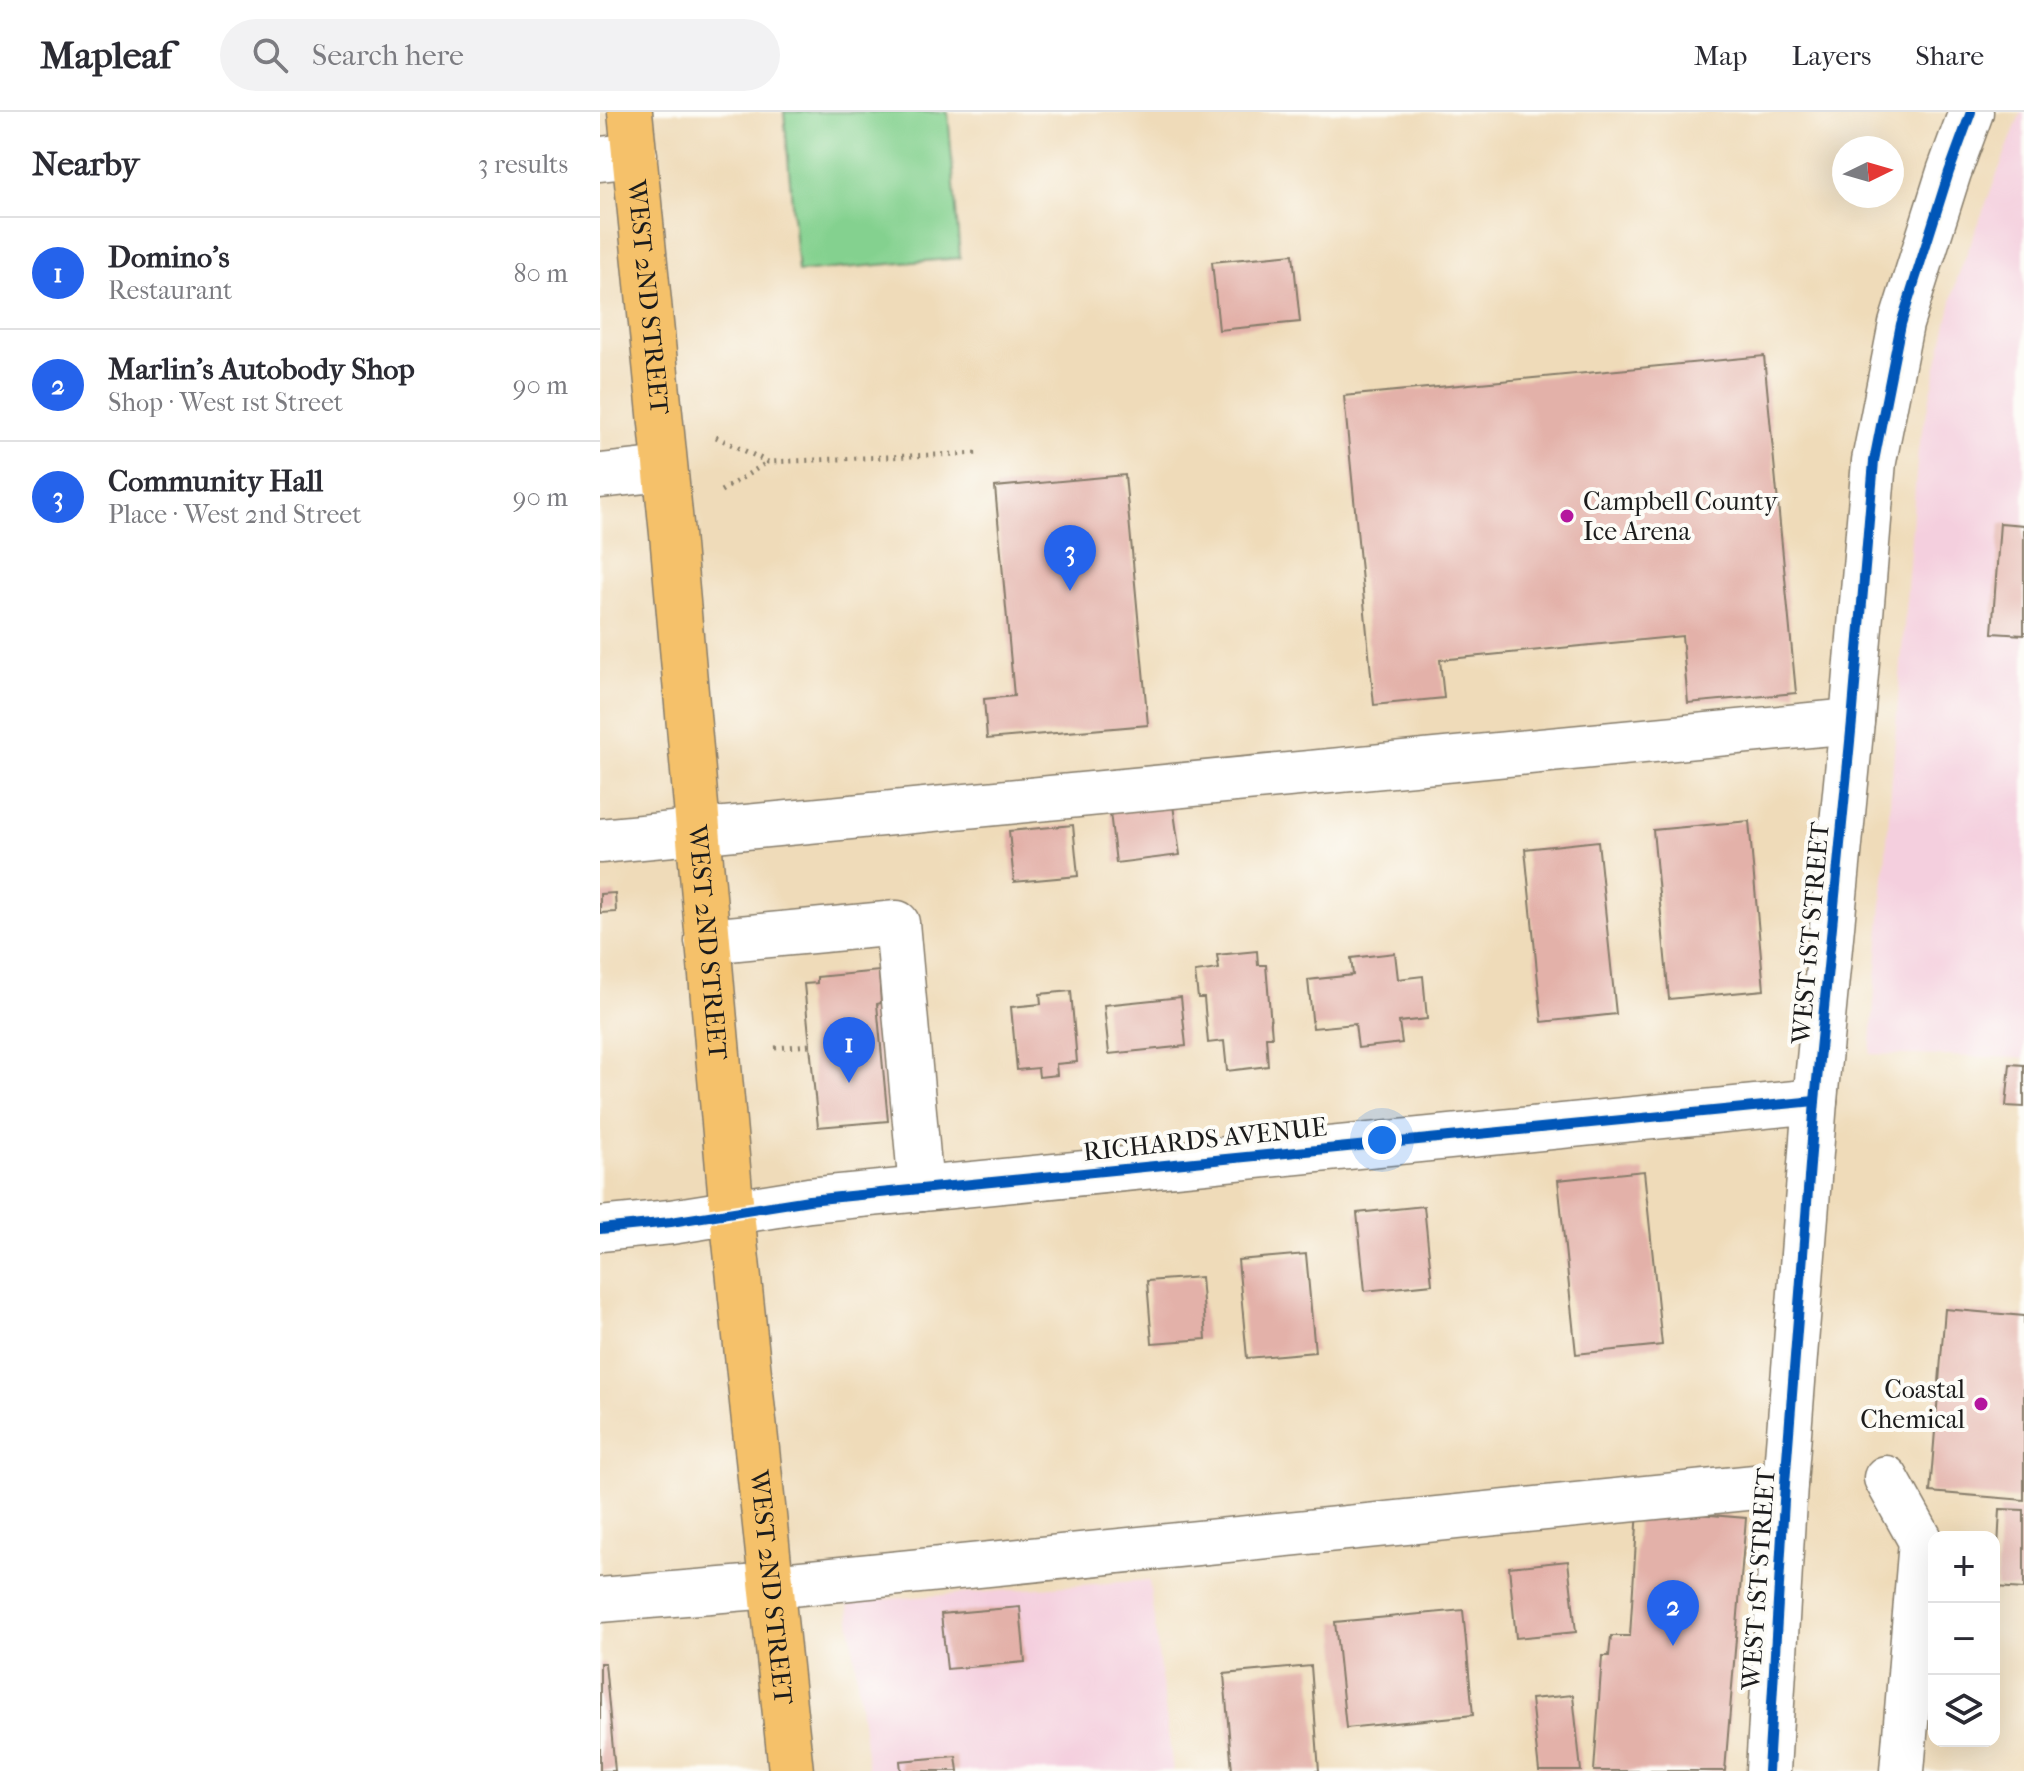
<!DOCTYPE html>
<meta charset="utf-8">
<style>
body{margin:0;font-family:"IM FELL French Canon",serif;background:#f2f2f3;color:#2b2b33}
.controls{position:absolute;right:24px;bottom:24px;display:grid;overflow:hidden;border-radius:16px;box-shadow:0 8px 32px #0002}
.controls button{width:72px;height:72px;display:grid;place-items:center;padding:0;border:0;border-bottom:2px solid #e1e1e2;background:#fff;color:#2b2b33;font:40px sans-serif}
.compass{position:absolute;left:1232px;top:24px;width:72px;height:72px;border-radius:50%;background:#fff;box-shadow:0 8px 32px #0002;rotate:85deg}
.you{position:absolute;left:782px;top:1028px;width:28px;height:28px;margin:-20px;border:6px solid #fff;border-radius:50%;background:#1a73e8;box-shadow:0 0 0 12px #1a73e833}
.badge{display:grid;place-items:center;width:52px;height:52px;border-radius:50%;background:#2563eb;color:#fff;font-size:26px;font-weight:700}
.pin{position:absolute;translate:-50% -66px;filter:drop-shadow(0 2px 4px #0008)}
.pin::after{content:'';position:absolute;top:42px;width:28px;height:24px;background:inherit;clip-path:polygon(0 0,100% 0,50% 100%)}
.list{margin:0;padding:0;list-style:none}
h2{display:flex;justify-content:space-between;align-items:center;height:104px;margin:0;padding:0 32px;font-size:34px}
h2 small{font-size:26px;font-weight:400;color:#7c7c81}
.list li{display:grid;grid-template-columns:52px 1fr auto;gap:24px;align-items:center;box-sizing:border-box;height:112px;padding:0 32px;border-top:2px solid #e1e1e2}
.list b{display:block;font-size:30px;white-space:nowrap}
.list p{margin:0;font-size:26px;white-space:nowrap;color:#7c7c81}
.list em{font-size:26px;font-style:normal;color:#7c7c81}
.icon{flex:none;width:44px;height:44px;fill:none;stroke:currentColor;stroke-width:2;stroke-linecap:round;stroke-linejoin:round}
.map{position:relative;flex:none;width:1424px;height:1659px;overflow:hidden}
header{display:flex;align-items:center;gap:48px;box-sizing:border-box;height:112px;padding:0 40px;background:#fff;border-bottom:2px solid #e1e1e2}
header strong{font-size:38px}
nav{display:flex;gap:44px;margin-inline-start:auto;font-size:28px}
.search{width:560px;height:72px;background:#f2f2f3;display:flex;align-items:center;gap:20px;box-sizing:border-box;padding:0 28px;border-radius:44px;color:#7c7c81;font-size:30px}
main{display:flex}
aside{flex:1;background:#fff}
.map>svg:first-child{display:block}
</style>
<header>
<strong>Mapleaf</strong>
<div class="search"><svg class="icon" aria-label="search" viewBox="0 0 24 24"><circle cx="10" cy="10" r="6"/><path d="M15 15l6 6"/></svg>Search here</div>
<nav><a>Map</a><a>Layers</a><a>Share</a></nav>
</header>
<main>
<aside>
<h2>Nearby<small>3 results</small></h2>
<ul class="list">
<li><span class="badge">1</span><div><b>Domino's</b><p>Restaurant</p></div><em>80 m</em></li>
<li><span class="badge">2</span><div><b>Marlin's Autobody Shop</b><p>Shop · West 1st Street</p></div><em>90 m</em></li>
<li><span class="badge">3</span><div><b>Community Hall</b><p>Place · West 2nd Street</p></div><em>90 m</em></li>
</ul>
</aside>
<div class="map">
<svg width="1424" height="1659" viewBox="0 0 1424 1659">
<rect width="100%" height="100%" fill="#fdfcf7"/>
<filter id="ink" filterUnits="userSpaceOnUse"><feTurbulence type="fractalNoise" baseFrequency=".0125" numOctaves="2"/><feDisplacementMap in="SourceGraphic" scale="16" xChannelSelector="R" yChannelSelector="G"/><feConvolveMatrix kernelMatrix="1 2 1 2 8 2 1 2 1" color-interpolation-filters="sRGB"/></filter>
<filter id="wash" filterUnits="userSpaceOnUse"><feTurbulence type="fractalNoise" baseFrequency=".006" numOctaves="4" result="noise"/><feDisplacementMap in="SourceGraphic" scale="32" xChannelSelector="R" yChannelSelector="G"/><feGaussianBlur stdDeviation="1.8" result="paint"/><feColorMatrix in="noise" values="0 0 0 0 0 0 0 0 0 0 0 0 0 0 0 0 0 1.4 0 .05"/><feComposite in="paint" operator="in"/></filter>
<g filter="url(#wash)">
<rect width="100%" height="100%" fill="#efdbb9"/>
<g fill="#f4cfde">
<path d="M 1421,0 L 1424,0 L 1424,946 L 1270,942 L 1318,338 L 1357,167 Z"/>
<path d="M 549,1468 L 573,1659 L 268,1659 L 248,1490 Z"/>
</g>
<path fill="#84d18f" stroke="#507656" stroke-width="2" d="M 184,0 L 348,0 L 360,146 L 198,160 Z"/>
<g id="blocks">
<g fill="#e3b1a9">
<path d="M 693,142 L 700,210 L 619,218 L 612,150 Z"/>
<path d="M 1164,244 L 1196,581 L 1088,591 L 1082,524 L 840,548 L 844,586 L 774,593 L 744,284 Z"/>
<path d="M 525,363 L 548,613 L 387,627 L 384,587 L 414,584 L 395,375 Z"/>
<path d="M 1400,411 L 1424,413 L 1424,523 L 1392,521 Z"/>
<path d="M 573,693 L 580,743 L 516,751 L 510,700 Z"/>
<path d="M 1149,709 L 1164,878 L 1069,887 L 1053,718 Z"/>
<path d="M 473,713 L 478,764 L 414,770 L 409,719 Z"/>
<path d="M 998,729 L 1016,902 L 942,910 L 925,737 Z"/>
<path d="M 15,781 L 16,800 L 0,801 L 0,782 Z"/>
<path d="M 657,839 L 658,853 L 666,853 L 672,925 L 666,925 L 668,954 L 627,959 L 624,929 L 608,931 L 604,886 L 598,886 L 595,860 L 619,857 L 617,843 Z"/>
<path d="M 795,841 L 798,867 L 823,864 L 827,907 L 799,910 L 802,931 L 758,936 L 755,912 L 713,916 L 708,868 L 753,863 L 751,846 Z"/>
<path d="M 279,859 L 281,891 L 277,892 L 288,1009 L 218,1015 L 204,872 L 217,871 L 217,865 Z"/>
<path d="M 471,879 L 477,950 L 456,952 L 457,963 L 439,965 L 438,956 L 417,958 L 411,895 L 441,892 L 440,882 Z"/>
<path d="M 581,885 L 586,934 L 509,942 L 504,893 Z"/>
<path d="M 1410,952 L 1424,953 L 1424,995 L 1406,994 Z"/>
<path d="M 1044,1059 L 1062,1233 L 976,1242 L 958,1068 Z"/>
<path d="M 824,1094 L 832,1172 L 765,1179 L 757,1101 Z"/>
<path d="M 706,1142 L 715,1240 L 647,1246 L 638,1148 Z"/>
<path d="M 601,1165 L 606,1227 L 552,1231 L 547,1169 Z"/>
<path d="M 1345,1197 L 1424,1204 L 1424,1388 L 1330,1380 Z"/>
<path d="M 1038,1397 L 1146,1406 L 1125,1659 L 994,1659 L 1002,1544 L 1009,1544 L 1011,1524 L 1030,1524 Z"/>
<path d="M 1400,1397 L 1424,1398 L 1424,1477 L 1396,1475 Z"/>
<path d="M 968,1449 L 976,1520 L 916,1526 L 909,1455 Z"/>
<path d="M 420,1495 L 425,1550 L 347,1557 L 341,1502 Z"/>
<path d="M 863,1498 L 873,1603 L 746,1616 L 735,1510 Z"/>
<path d="M 0,1551 L 5,1551 L 15,1659 L 0,1659 Z"/>
<path d="M 711,1554 L 719,1659 L 632,1659 L 624,1562 Z"/>
<path d="M 973,1583 L 981,1659 L 939,1659 L 931,1587 Z"/>
<path d="M 356,1644 L 358,1659 L 301,1659 L 300,1649 Z"/>
</g>
</g>
</g>
<g filter="url(#ink)">
<use href="#blocks" fill-opacity="0" stroke="#867c6a" stroke-width="2"/>
<g fill="none" stroke-linecap="round" stroke-linejoin="round">
<g stroke="#867c6a" stroke-width="47">
<g id="minor">
<path d="M 0,47 L 35,43"/>
<path d="M 0,364 L 65,357"/>
<path d="M 0,729 L 1252,609"/>
<path d="M 107,829 L 297,811 L 321,1077"/>
<path d="M 0,1117 L 71,1110 L 209,1088 L 1215,989"/>
<path d="M 1286,1366 L 1321,1429 L 1302,1659"/>
<path d="M 0,1488 L 171,1474 L 1185,1372"/>
<path d="M 1168,1659 L 1185,1372 L 1215,989 L 1252,609 L 1274,349 L 1301,212 L 1349,60 L 1371,0"/>
</g>
</g>
<g stroke="#867c6a" stroke-width="47">
<g id="major">
<path id="s1" d="M 30,0 L 72,422 L 132,1101 L 191,1659"/>
</g>
</g>
<g stroke="#867c6a" stroke-width="5" stroke-dasharray="2 6" stroke-linecap="butt">
<path d="M 116,325 L 168,350 L 381,341"/>
<path d="M 121,379 L 168,350"/>
<path d="M 175,936 L 210,933"/>
</g>
<use href="#minor" stroke="#fff" stroke-width="44"/>
<use href="#major" stroke="#f5c16b" stroke-width="44"/>
<g stroke="#fdfcf7" stroke-width="15">
<g id="cycleway">
<path d="M 0,1117 L 71,1110 L 209,1088 L 1215,989"/>
<path d="M 1168,1659 L 1185,1372 L 1215,989 L 1252,609 L 1274,349 L 1301,212 L 1349,60 L 1371,0"/>
</g>
</g>
<use href="#cycleway" stroke="#0057b8" stroke-width="10"/>
</g>
</g>
<g fill="#b5179e" stroke="#fdfcf7" stroke-width="3">
<circle cx="967" cy="404" r="8"/>
<circle cx="1381" cy="1292" r="8"/>
</g>
<g text-anchor="middle" stroke-width="8" stroke-linejoin="round" paint-order="stroke">
<g font-size="26" fill="#1c1c1c" stroke="#fdfcf7">
<text dy="9" stroke="none"><textPath href="#s1" startOffset="186">WEST 2ND STREET</textPath></text>
<text transform="translate(1210 821) rotate(-85)" y="9">WEST 1ST STREET</text>
<text dy="9" stroke="none"><textPath href="#s1" startOffset="834">WEST 2ND STREET</textPath></text>
<text transform="translate(605 1027) rotate(-6)" y="9">RICHARDS AVENUE</text>
<text transform="translate(1158 1467) rotate(-86)" y="9">WEST 1ST STREET</text>
<text dy="9" stroke="none"><textPath href="#s1" startOffset="1482">WEST 2ND STREET</textPath></text>
</g>
<g font-size="26" fill="#1c1c1c" stroke="#fdfcf7" text-anchor="start">
<text x="983" y="398">Campbell County<tspan x="983" dy="30">Ice Arena</tspan></text>
<text x="1365" y="1286" text-anchor="end">Coastal<tspan x="1365" dy="30">Chemical</tspan></text>
</g>
</g>
</svg>
<div class="controls">
<button>+</button>
<button>−</button>
<button><svg class="icon" aria-label="layers" viewBox="0 0 24 24"><path d="M12 4l9 5-9 5-9-5zM3 14l9 5 9-5"/></svg></button>
</div>
<svg class="compass" viewBox="-18 -18 36 36"><path d="M0-13l5 13h-10z" fill="#e53935"/><path d="M0 13l5-13h-10z" fill="#7c7c81"/></svg>
<div class="you"></div>
<div class="pin badge" style="left:249px;top:971px">1</div>
<div class="pin badge" style="left:1073px;top:1534px">2</div>
<div class="pin badge" style="left:470px;top:479px">3</div>
</div>
</main>
